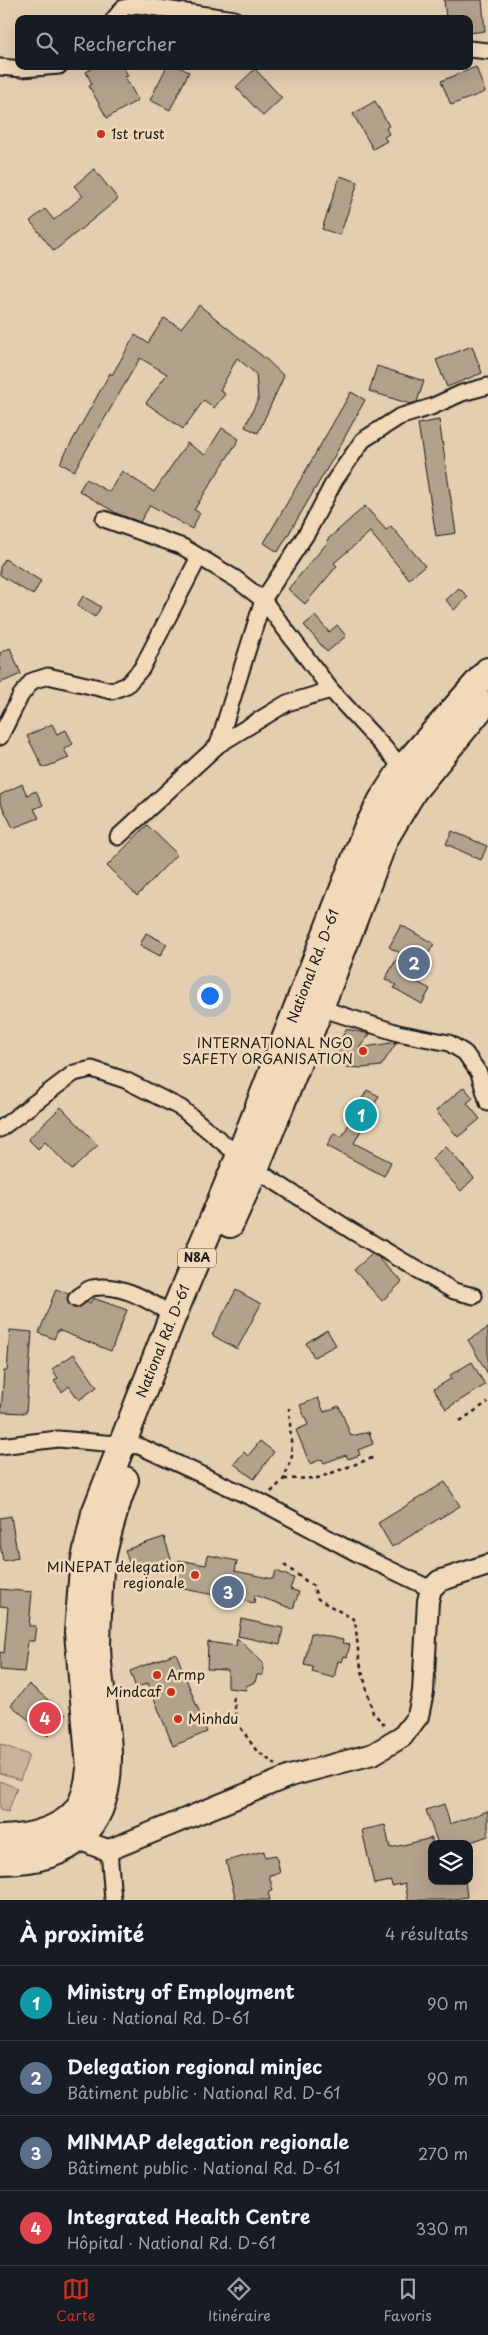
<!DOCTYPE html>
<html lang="fr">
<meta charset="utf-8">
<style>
body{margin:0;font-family:"Playpen Sans",sans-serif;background:#20242c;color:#f1f3f6}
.controls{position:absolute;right:15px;bottom:15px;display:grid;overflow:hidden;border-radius:10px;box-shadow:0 5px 20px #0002}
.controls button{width:45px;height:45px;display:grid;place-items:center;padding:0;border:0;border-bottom:1px solid #363941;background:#171b24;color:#f1f3f6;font:25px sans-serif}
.you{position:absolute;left:209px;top:995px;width:18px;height:18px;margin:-12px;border:4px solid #fff;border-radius:50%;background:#1a73e8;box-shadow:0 0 0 8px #1a73e833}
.badge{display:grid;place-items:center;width:32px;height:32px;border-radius:50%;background:#c8321e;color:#fff;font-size:16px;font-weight:700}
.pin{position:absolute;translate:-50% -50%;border:2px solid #fff;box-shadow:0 1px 5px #0006}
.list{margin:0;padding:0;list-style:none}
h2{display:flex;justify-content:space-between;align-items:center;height:65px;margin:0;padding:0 20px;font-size:21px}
h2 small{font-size:16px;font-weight:400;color:#9ea1a6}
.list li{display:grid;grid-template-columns:32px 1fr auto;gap:15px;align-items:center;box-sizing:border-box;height:75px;padding:0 20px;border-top:1px solid #363941}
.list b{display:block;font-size:19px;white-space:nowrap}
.list p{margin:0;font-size:16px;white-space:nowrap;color:#9ea1a6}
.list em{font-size:16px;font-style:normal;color:#9ea1a6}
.icon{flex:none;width:28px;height:28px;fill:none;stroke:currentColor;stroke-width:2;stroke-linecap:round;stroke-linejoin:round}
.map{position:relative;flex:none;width:488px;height:1900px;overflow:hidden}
.search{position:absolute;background:#171b24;box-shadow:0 5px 20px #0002;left:15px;right:15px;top:15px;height:55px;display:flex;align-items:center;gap:12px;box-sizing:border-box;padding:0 18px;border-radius:10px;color:#9ea1a6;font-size:19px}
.sheet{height:365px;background:#171b24}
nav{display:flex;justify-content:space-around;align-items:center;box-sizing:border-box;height:70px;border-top:1px solid #363941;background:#171b24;font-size:14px;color:#9ea1a6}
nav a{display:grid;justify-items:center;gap:2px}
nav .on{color:#c8321e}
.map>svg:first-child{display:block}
</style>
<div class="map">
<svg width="488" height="1900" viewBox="0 0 488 1900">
<rect width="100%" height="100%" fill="#e4ceb0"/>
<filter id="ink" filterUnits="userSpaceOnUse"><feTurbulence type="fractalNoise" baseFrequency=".02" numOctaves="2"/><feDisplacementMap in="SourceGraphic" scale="10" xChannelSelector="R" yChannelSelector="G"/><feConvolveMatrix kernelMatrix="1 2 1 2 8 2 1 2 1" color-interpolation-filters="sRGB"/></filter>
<g filter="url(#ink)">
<g fill="#c7b39a" stroke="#72685b">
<path d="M 0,1744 L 29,1755 L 20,1780 L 0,1773 Z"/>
<path d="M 0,1781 L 17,1788 L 8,1812 L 0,1810 Z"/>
</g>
<g fill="#b2a18b" stroke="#1c1c1c">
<path d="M 444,0 L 482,0 L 485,31 L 469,33 L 469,19 L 446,19 Z"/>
<path d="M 96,66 L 123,66 L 128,76 L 125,77 L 138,100 L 107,118 L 89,86 L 92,84 L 86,72 Z"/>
<path d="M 167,66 L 177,66 L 189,72 L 170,110 L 150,100 Z"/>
<path d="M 476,67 L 485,92 L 451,105 L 441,81 Z"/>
<path d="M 255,69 L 282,98 L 263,116 L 236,87 Z"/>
<path d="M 375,101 L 389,126 L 386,128 L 389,134 L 384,137 L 387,141 L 373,149 L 353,114 Z"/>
<path d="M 94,169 L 118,199 L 54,251 L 30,221 L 45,209 L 54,220 L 83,196 L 74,186 Z"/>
<path d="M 340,176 L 358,182 L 340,235 L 322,229 Z"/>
<path d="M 199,305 L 267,360 L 284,376 L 258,433 L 245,427 L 258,399 L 256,374 L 237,358 L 220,390 L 225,394 L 214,408 L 204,400 L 183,429 L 146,403 L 167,374 L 140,358 L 74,471 L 60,463 L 110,373 L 112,375 L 135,335 L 148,343 L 164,318 L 181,328 Z"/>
<path d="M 472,346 L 482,373 L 447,387 L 436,360 Z"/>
<path d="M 377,366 L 424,381 L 417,402 L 410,404 L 369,391 Z"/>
<path d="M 351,392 L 365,400 L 335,455 L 278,552 L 264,543 Z"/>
<path d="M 439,420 L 456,533 L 436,536 L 418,424 Z"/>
<path d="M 222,428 L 239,439 L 194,510 L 200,513 L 192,529 L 150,505 L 140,522 L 118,514 L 79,491 L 86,479 L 109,492 L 122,471 L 154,492 L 187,443 L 205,455 Z"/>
<path d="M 365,506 L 386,530 L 391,526 L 425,566 L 409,579 L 370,532 L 334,563 L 337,566 L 305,604 L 288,589 L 328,542 L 327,540 Z"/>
<path d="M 5,559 L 41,581 L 33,595 L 0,575 L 0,567 Z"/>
<path d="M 459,588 L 468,597 L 454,610 L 446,600 Z"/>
<path d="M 83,596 L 101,607 L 95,617 L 77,606 Z"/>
<path d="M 315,616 L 329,632 L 337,625 L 346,636 L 327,652 L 304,625 Z"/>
<path d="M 10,648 L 21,674 L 0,683 L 0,653 Z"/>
<path d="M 52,724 L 57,734 L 66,730 L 73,744 L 64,749 L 69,758 L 43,768 L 27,736 Z"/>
<path d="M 22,784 L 27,795 L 36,791 L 43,805 L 34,809 L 39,818 L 13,828 L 0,802 L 0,795 Z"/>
<path d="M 147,825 L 177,854 L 137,896 L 107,866 Z"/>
<path d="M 452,831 L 487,846 L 481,860 L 446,844 Z"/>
<path d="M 401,925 L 434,944 L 413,980 L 430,989 L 422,1004 L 394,988 L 396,985 L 385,979 L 400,953 L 389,947 Z"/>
<path d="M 146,933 L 167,944 L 160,956 L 140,945 Z"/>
<path d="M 346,1029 L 370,1034 L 359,1048 L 397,1042 L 381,1066 L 363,1068 L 345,1067 L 334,1054 Z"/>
<path d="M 464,1087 L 473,1098 L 467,1103 L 480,1119 L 458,1137 L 436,1111 Z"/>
<path d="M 367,1090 L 379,1096 L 354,1143 L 391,1162 L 384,1176 L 327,1146 L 334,1133 L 342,1137 Z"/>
<path d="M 61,1107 L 98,1145 L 72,1170 L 45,1142 L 38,1149 L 28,1139 Z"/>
<path d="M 445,1146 L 474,1178 L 461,1191 L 432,1159 Z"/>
<path d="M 372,1254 L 378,1257 L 402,1282 L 382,1301 L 354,1270 Z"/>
<path d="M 56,1289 L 69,1294 L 67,1301 L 73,1308 L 78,1308 L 87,1302 L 90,1303 L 93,1298 L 127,1310 L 111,1351 L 58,1330 L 54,1339 L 39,1333 Z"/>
<path d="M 236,1290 L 261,1304 L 237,1349 L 212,1335 Z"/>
<path d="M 488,1328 L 488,1374 L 468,1340 Z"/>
<path d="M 10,1330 L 32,1332 L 26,1413 L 1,1412 L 4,1371 L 7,1371 Z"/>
<path d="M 327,1330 L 336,1345 L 314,1357 L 306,1343 Z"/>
<path d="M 74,1354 L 97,1387 L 79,1400 L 69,1386 L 62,1392 L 54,1381 L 58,1378 L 52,1369 Z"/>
<path d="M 472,1362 L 485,1385 L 446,1409 L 434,1389 L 452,1378 L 450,1375 Z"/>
<path d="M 318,1398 L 324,1412 L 339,1406 L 351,1436 L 369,1432 L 373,1444 L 358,1450 L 360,1455 L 348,1459 L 346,1455 L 324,1463 L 322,1459 L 310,1464 L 296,1430 L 308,1425 L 300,1405 Z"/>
<path d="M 260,1441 L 274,1452 L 254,1479 L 234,1464 L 244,1452 L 248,1456 Z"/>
<path d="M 445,1482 L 460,1506 L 392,1547 L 378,1523 Z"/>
<path d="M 11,1516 L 18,1558 L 3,1561 L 0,1544 L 0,1518 Z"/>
<path d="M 164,1537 L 171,1559 L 132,1572 L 125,1550 Z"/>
<path d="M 208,1555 L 237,1561 L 235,1571 L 273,1579 L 276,1571 L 294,1578 L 290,1589 L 299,1592 L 293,1609 L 255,1595 L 254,1603 L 174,1587 L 179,1560 L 206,1565 Z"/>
<path d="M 0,1589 L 32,1592 L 29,1626 L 36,1626 L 34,1641 L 28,1641 L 24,1672 L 0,1670 L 0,1652 L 4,1653 L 8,1607 L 0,1606 Z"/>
<path d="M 241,1619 L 283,1628 L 280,1645 L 238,1636 Z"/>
<path d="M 311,1633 L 343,1640 L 342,1643 L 350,1644 L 347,1657 L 344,1656 L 342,1662 L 338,1661 L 334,1678 L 312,1672 L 313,1667 L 304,1665 Z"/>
<path d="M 237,1638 L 263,1663 L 263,1675 L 257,1675 L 255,1682 L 246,1686 L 246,1690 L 228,1688 L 228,1670 L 207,1669 L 208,1642 L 236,1646 Z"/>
<path d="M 176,1653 L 207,1732 L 173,1746 L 148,1683 L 136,1688 L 130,1671 Z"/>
<path d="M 29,1684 L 66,1715 L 48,1736 L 11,1705 Z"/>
<path d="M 444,1804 L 450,1824 L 488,1811 L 488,1836 L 465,1844 L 438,1844 L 426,1810 Z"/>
<path d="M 385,1825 L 390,1848 L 432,1838 L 432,1881 L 465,1881 L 467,1897 L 447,1900 L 408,1900 L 405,1883 L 392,1886 L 391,1881 L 374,1884 L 362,1830 Z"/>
<path d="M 264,1851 L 265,1857 L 276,1855 L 280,1873 L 269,1875 L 273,1891 L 268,1892 L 270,1900 L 236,1900 L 226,1861 Z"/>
</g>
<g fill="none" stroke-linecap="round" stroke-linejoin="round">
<g stroke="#1c1c1c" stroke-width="19">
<g id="minor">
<path d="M 114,19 L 123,8 L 137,5 L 234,19"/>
<path d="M 469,49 L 488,51"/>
<path d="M 0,67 L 22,69 L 59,66"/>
<path d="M 104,519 L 183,547 L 236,579 L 263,600 L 331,690 L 403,768"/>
<path d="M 0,737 L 21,695 L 32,681 L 48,676 L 112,691 L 127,685 L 142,668 L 199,557"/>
<path d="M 218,745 L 263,600 L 307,533 L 335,480 L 363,440 L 399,417 L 431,407 L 462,393 L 488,386"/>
<path d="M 118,837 L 218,745 L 287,703 L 331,690"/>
<path d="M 320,1008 L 398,1033 L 449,1043 L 465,1053 L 479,1073 L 488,1103"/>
<path d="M 0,1129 L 74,1073 L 92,1069 L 125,1080 L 181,1108 L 255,1169 L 352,1231 L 454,1291 L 474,1296"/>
<path d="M 76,1299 C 80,1296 86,1289 92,1288 C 120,1282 149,1301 173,1315"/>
<path d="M 0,1446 L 58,1439 L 139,1446 L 261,1502 L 360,1555 L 431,1589"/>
<path d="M 109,1850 L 113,1900"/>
</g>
</g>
<g stroke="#1c1c1c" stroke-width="24">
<path id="tertiary" d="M 71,1828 C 82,1841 93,1846 109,1850 L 290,1776 L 373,1754 L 402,1737 L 418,1716 L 423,1692 L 428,1601 L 431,1589 L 439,1581 L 488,1565"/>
</g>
<g stroke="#1c1c1c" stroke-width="30">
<g id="trunk">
<path d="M 230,1224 L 255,1169 L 320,1008 L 385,838 L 413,791 L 484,704"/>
<path d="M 0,1839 C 27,1839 69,1830 82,1802 C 87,1791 89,1780 90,1768 L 78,1632 L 83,1568 L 95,1513 L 173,1315 L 240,1155 L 366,831 L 382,800 L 403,768 L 488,671"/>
<path d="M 0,1861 C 71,1861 109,1830 108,1756 C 108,1719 97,1681 97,1643 C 98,1620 98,1595 100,1571 C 103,1547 116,1504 125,1480"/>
</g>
</g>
<g stroke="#1c1c1c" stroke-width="2.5" stroke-dasharray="4 4" stroke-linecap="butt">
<path d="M 460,1421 L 488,1402"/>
<path d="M 284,1479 L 318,1478 L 375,1457"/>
<path d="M 271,1492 L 284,1479 L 292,1456 L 289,1408"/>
<path d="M 284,1565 L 313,1586 L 318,1599 L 355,1620 L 359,1659 L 373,1713 L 386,1726"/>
<path d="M 233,1697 L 238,1724 L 256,1750 L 276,1765"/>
</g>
<use href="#minor" stroke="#f1d9b9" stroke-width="15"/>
<use href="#tertiary" stroke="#f1d9b9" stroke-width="20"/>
<use href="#trunk" stroke="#f1d9b9" stroke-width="26"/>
</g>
</g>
<g fill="#c8321e" stroke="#f1d9b9" stroke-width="2">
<circle cx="101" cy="134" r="5"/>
<circle cx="363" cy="1051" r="5"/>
<circle cx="195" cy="1575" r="5"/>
<circle cx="157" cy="1675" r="5"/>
<circle cx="171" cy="1692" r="5"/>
<circle cx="178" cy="1719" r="5"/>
</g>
<g text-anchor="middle" stroke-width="5" stroke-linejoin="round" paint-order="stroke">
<rect fill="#f1d9b9" stroke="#5c554b" stroke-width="1" x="178" y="1248.5" width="38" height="19" rx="4"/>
<g font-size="12" font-weight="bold" fill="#1c1c1c">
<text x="197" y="1262">N8A</text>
</g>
<g font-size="14" fill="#1c1c1c" stroke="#f1d9b9" text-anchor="start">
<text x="111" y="139">1st trust</text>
<text x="353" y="1048" text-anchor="end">INTERNATIONAL NGO<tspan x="353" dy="16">SAFETY ORGANISATION</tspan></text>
<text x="185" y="1572" text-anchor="end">MINEPAT delegation<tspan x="185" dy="16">regionale</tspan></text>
<text x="167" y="1680">Armp</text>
<text x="161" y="1697" text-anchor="end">Mindcaf</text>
<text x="188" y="1724">Minhdu</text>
</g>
<g font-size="14" fill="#1c1c1c" stroke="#f1d9b9">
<text transform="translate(313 966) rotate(-69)" y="5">National Rd. D-61</text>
<text transform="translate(163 1341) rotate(-68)" y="5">National Rd. D-61</text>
</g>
</g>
</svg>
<div class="controls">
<button><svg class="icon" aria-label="layers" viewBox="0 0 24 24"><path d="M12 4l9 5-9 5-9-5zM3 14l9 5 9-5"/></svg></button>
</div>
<div class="you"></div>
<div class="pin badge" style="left:361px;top:1115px;background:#0f9aa8">1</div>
<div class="pin badge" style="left:414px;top:963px;background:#5c6f8a">2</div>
<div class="pin badge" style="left:228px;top:1592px;background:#5c6f8a">3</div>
<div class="pin badge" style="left:45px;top:1718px;background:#e0444e">4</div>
<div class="search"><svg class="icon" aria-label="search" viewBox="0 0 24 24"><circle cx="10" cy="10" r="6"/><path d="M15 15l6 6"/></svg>Rechercher</div>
</div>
<section class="sheet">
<h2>À proximité<small>4 résultats</small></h2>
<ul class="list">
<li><span class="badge" style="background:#0f9aa8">1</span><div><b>Ministry of Employment</b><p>Lieu · National Rd. D-61</p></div><em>90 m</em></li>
<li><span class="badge" style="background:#5c6f8a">2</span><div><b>Delegation regional minjec</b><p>Bâtiment public · National Rd. D-61</p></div><em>90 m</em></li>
<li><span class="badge" style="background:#5c6f8a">3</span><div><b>MINMAP delegation regionale</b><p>Bâtiment public · National Rd. D-61</p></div><em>270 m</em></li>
<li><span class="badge" style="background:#e0444e">4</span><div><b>Integrated Health Centre</b><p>Hôpital · National Rd. D-61</p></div><em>330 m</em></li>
</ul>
</section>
<nav>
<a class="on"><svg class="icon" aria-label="map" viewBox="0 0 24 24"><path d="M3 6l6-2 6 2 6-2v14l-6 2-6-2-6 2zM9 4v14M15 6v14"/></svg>Carte</a>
<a><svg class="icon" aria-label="directions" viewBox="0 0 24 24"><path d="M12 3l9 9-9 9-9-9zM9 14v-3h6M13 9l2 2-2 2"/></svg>Itinéraire</a>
<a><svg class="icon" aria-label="saved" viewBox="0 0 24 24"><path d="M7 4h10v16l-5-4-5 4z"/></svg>Favoris</a>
</nav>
